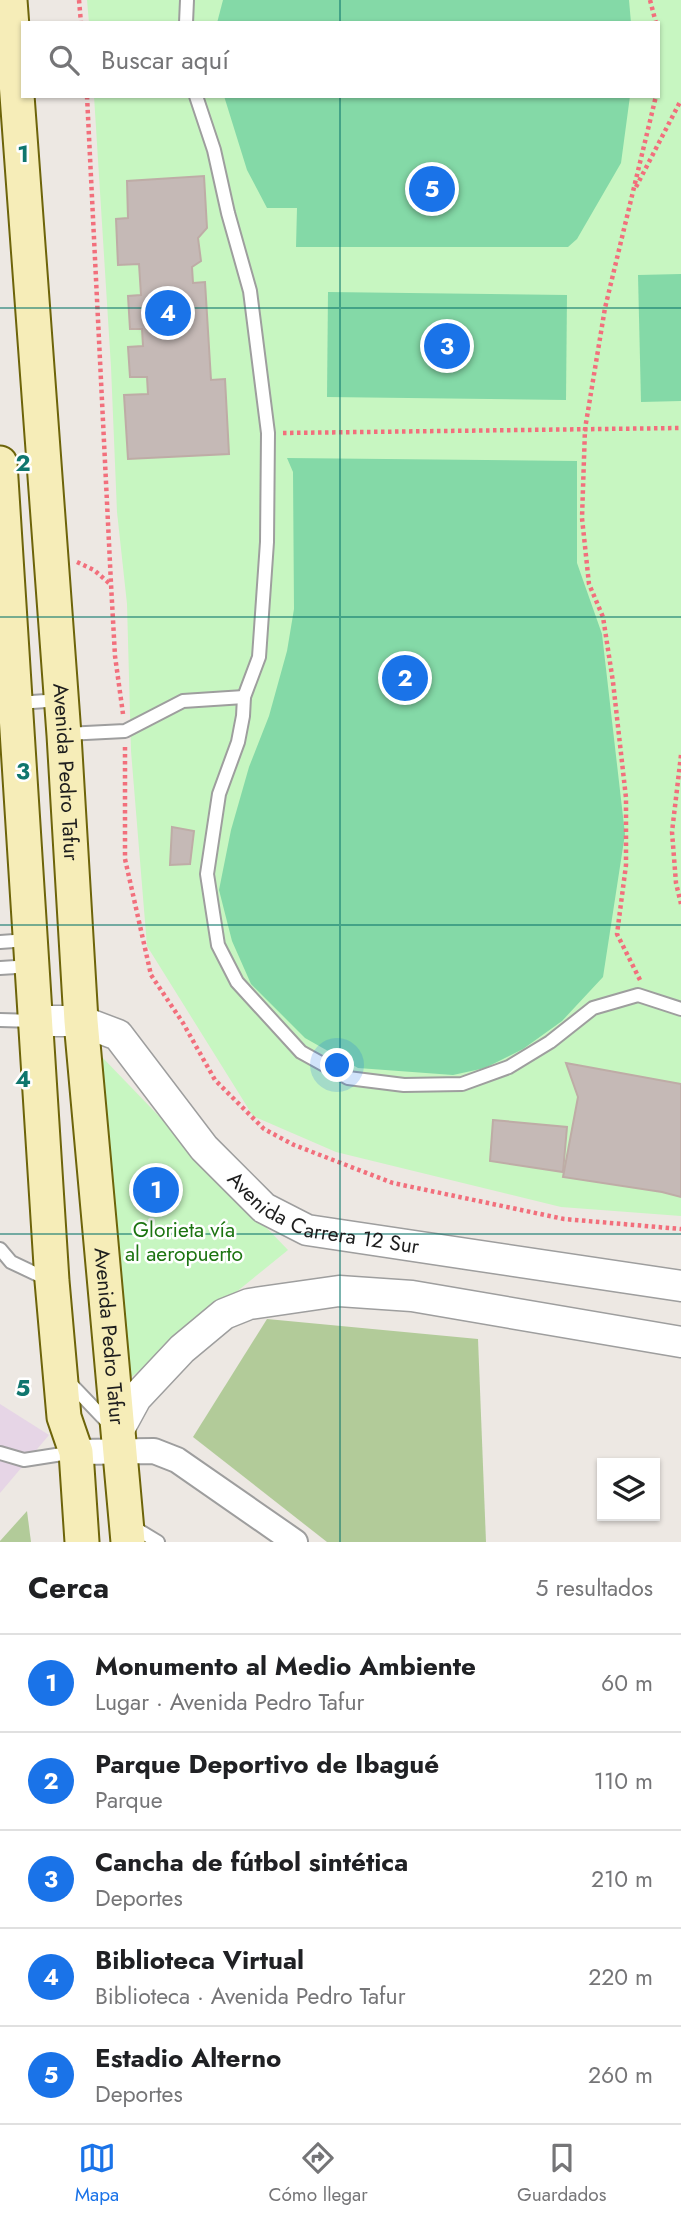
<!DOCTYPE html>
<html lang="es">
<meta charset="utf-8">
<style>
body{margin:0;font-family:Jost,sans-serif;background:#f6f6f6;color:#202124}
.controls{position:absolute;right:21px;bottom:21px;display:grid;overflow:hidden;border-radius:0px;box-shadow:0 2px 5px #0004}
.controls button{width:63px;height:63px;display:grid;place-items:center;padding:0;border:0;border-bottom:2px solid #e0e0e0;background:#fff;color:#202124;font:35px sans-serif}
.you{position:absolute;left:338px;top:1066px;width:24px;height:24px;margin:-18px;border:5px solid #fff;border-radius:50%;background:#1a73e8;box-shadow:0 0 0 10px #1a73e833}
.badge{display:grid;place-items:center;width:46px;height:46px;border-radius:50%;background:#1a73e8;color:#fff;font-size:23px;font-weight:700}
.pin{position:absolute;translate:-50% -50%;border:4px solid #fff;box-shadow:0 2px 7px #0006}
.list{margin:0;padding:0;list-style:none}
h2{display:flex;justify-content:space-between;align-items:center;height:91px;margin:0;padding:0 28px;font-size:30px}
h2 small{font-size:23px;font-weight:400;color:#757577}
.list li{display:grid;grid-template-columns:46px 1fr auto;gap:21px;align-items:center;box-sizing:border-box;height:98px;padding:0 28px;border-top:2px solid #e0e0e0}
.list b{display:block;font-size:26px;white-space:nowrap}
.list p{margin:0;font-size:23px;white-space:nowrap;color:#757577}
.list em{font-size:23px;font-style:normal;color:#757577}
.icon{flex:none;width:38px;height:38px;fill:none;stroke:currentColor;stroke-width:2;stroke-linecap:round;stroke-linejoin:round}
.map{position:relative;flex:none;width:681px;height:1542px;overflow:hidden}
.search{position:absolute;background:#fff;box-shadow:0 2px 5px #0004;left:21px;right:21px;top:21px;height:77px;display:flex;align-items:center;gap:18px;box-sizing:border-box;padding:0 24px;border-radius:0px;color:#757577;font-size:26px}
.sheet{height:581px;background:#fff}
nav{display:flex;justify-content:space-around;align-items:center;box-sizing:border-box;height:98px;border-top:2px solid #e0e0e0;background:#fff;font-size:19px;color:#757577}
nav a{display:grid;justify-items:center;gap:4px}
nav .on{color:#1a73e8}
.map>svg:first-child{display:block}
</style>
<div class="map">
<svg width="681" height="1542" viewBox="0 0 681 1542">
<rect width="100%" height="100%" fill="#ede8e3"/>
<path fill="#e6d5e6" d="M 0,1404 L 49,1435 L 0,1493 Z"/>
<g fill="#b2cb99">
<path d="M 267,1319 L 478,1339 L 486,1542 L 327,1542 L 193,1437 Z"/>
<path d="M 27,1511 L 31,1542 L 0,1542 L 0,1541 Z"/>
</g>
<g fill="#c7f6c1">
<path d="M 87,0 L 681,0 L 681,1216 L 561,1207 L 336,1152 L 253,1116 L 147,946 L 131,751 L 127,604 L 117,512 L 111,367 L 94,96 L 658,96 L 658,23 L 89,23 Z"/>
<path d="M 101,1056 L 288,1250 L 123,1384 Z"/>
</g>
<g fill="#84d9a7">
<path d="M 223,0 L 629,0 L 631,23 L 217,23 Z"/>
<path d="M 224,96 L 630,96 L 621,163 L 577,239 L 568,247 L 296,247 L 297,208 L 267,208 L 247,170 Z"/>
<path d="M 681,274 L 681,401 L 641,402 L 638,275 Z"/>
<path d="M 328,292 L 567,295 L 566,400 L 327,397 Z"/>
<path d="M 287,458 L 577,461 L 577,563 L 602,634 L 625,834 L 603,977 L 562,1021 L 523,1049 L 485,1068 L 453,1075 L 358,1068 L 305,1038 L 251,984 L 232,941 L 219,890 L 231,830 L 249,767 L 269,716 L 287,651 L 294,609 L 293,472 Z"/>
</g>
<g fill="#c5b9b6" stroke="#beaca6" stroke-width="2">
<path d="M 204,176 L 207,228 L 198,238 L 201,261 L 192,267 L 193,283 L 205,282 L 211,380 L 225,379 L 229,454 L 128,459 L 124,395 L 148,394 L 147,377 L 130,377 L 128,347 L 143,346 L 142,329 L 130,329 L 128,296 L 141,295 L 139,264 L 118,265 L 116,219 L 128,218 L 127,181 Z"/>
<path d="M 172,827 L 194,831 L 190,864 L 170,865 Z"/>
<path d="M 566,1063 L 681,1084 L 681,1197 L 662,1192 L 563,1177 L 578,1097 Z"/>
<path d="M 493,1120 L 567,1127 L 563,1172 L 490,1161 Z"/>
</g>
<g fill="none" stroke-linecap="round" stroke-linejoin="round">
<g stroke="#9e9e9e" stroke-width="16">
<g id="service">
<path d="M 186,23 L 187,0"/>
<path d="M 196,96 L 214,150 L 228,213 L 250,291 L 268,433 L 267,542 L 259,657 L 244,697 L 243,716 L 238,742 L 219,794 L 207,874 L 218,945 L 237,982 L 301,1052 L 348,1078 L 404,1085 L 462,1084 L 509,1067 L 550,1042 L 593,1008 L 638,995 L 681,1009"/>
<path d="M 17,703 L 61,700"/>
<path d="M 66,734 L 125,731 L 183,701 L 244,697"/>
<path d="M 0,942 L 28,940"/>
<path d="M 0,968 L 32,966"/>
<path d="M 0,1020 L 35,1021"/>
<path d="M 0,1249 L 11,1262 L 49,1280"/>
<path d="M 68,1381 L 111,1426"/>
<path d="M 0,1453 L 24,1460 L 75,1452"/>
<path d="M 130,1525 L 158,1542"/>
</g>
</g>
<g stroke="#9e9e9e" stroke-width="28">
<path id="minor" d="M 76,1452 L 154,1451 L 177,1460 L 295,1542"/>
</g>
<g stroke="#9e9e9e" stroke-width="33">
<g id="tertiary">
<path id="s1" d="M 36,1021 L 81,1021 L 118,1035 L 204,1148 L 264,1208 L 307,1230 L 681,1286"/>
<path d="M 117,1433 L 136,1398 L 182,1349 L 224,1314 L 249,1304 L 339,1291 L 412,1296 L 681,1342"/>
</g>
</g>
<g stroke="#6d640a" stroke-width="37">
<g id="secondary">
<path id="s2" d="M 10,0 L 64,735 L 81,1021 L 128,1542"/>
<path d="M 0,463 L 52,1281 L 64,1417 L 76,1452 L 82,1542"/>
</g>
</g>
<g stroke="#f26f7c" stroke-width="4.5" stroke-dasharray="3.5 3.5" stroke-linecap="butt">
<path d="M 79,0 L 81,23"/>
<path d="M 650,0 L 656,23"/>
<path d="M 87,96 L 111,584 L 115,656 L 123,714"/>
<path d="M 636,187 L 681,100"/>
<path d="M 283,433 L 681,428"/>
<path d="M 77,562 L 94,570 L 110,584"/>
<path d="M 125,747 L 125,859 L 151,975 L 183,1023 L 215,1080 L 264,1129 L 294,1145 L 393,1183 L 564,1219 L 681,1229"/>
<path d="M 681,755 L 672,832 L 676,883 L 681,904"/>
<path d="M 640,980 L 617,934 L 626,865 L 626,798 L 613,682 L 603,617 L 589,584 L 582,518 L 585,429 L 605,308 L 656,96"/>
</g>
<use href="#service" stroke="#fff" stroke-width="12"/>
<use href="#minor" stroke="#fff" stroke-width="24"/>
<use href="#tertiary" stroke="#fff" stroke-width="30"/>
<use href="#secondary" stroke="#f6edb8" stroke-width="33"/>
</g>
<path fill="none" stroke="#0f766e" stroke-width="2" stroke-opacity="0.55" d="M 340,0 L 340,23M 340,96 L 340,1542M 0,308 L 681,308M 0,617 L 681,617M 0,925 L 681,925M 0,1234 L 681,1234"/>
<g text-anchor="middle" stroke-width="5" stroke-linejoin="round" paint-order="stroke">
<g font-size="21" fill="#1d1d1d" stroke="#fff">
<text dy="7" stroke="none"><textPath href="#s2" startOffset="774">Avenida Pedro Tafur</textPath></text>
<text dy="7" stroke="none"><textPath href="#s1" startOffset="369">Avenida Carrera 12 Sur</textPath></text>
<text dy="7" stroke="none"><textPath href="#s2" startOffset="1340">Avenida Pedro Tafur</textPath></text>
</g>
<g font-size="21" fill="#1c7411" stroke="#fff">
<text x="184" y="1237">Glorieta vía<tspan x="184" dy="24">al aeropuerto</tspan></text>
</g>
</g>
<g font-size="23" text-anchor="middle" font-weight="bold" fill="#0f766e" stroke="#fff" stroke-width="5" stroke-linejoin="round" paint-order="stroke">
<text x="23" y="162">1</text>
<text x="23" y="471">2</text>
<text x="23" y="779">3</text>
<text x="23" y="1087">4</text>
<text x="23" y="1396">5</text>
</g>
</svg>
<div class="controls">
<button><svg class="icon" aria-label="layers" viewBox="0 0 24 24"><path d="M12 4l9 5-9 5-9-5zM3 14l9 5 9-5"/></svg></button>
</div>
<div class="you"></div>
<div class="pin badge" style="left:156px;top:1190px">1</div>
<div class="pin badge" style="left:405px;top:678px">2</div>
<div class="pin badge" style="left:447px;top:346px">3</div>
<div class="pin badge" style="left:168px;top:313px">4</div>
<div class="pin badge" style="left:432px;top:189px">5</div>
<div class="search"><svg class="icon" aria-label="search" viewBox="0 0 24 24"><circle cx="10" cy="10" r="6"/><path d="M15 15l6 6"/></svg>Buscar aquí</div>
</div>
<section class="sheet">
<h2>Cerca<small>5 resultados</small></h2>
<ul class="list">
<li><span class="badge">1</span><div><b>Monumento al Medio Ambiente</b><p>Lugar · Avenida Pedro Tafur</p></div><em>60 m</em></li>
<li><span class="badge">2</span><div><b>Parque Deportivo de Ibagué</b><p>Parque</p></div><em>110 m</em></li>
<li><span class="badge">3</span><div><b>Cancha de fútbol sintética</b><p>Deportes</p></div><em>210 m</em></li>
<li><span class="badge">4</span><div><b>Biblioteca Virtual</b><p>Biblioteca · Avenida Pedro Tafur</p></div><em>220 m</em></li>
<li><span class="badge">5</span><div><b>Estadio Alterno</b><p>Deportes</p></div><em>260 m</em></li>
</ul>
</section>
<nav>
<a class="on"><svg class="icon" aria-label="map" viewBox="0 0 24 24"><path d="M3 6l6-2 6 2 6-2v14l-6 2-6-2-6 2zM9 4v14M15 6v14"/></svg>Mapa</a>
<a><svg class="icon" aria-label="directions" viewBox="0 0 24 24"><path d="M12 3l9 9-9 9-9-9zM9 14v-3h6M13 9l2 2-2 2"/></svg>Cómo llegar</a>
<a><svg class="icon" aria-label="saved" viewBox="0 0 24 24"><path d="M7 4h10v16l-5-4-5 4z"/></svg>Guardados</a>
</nav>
